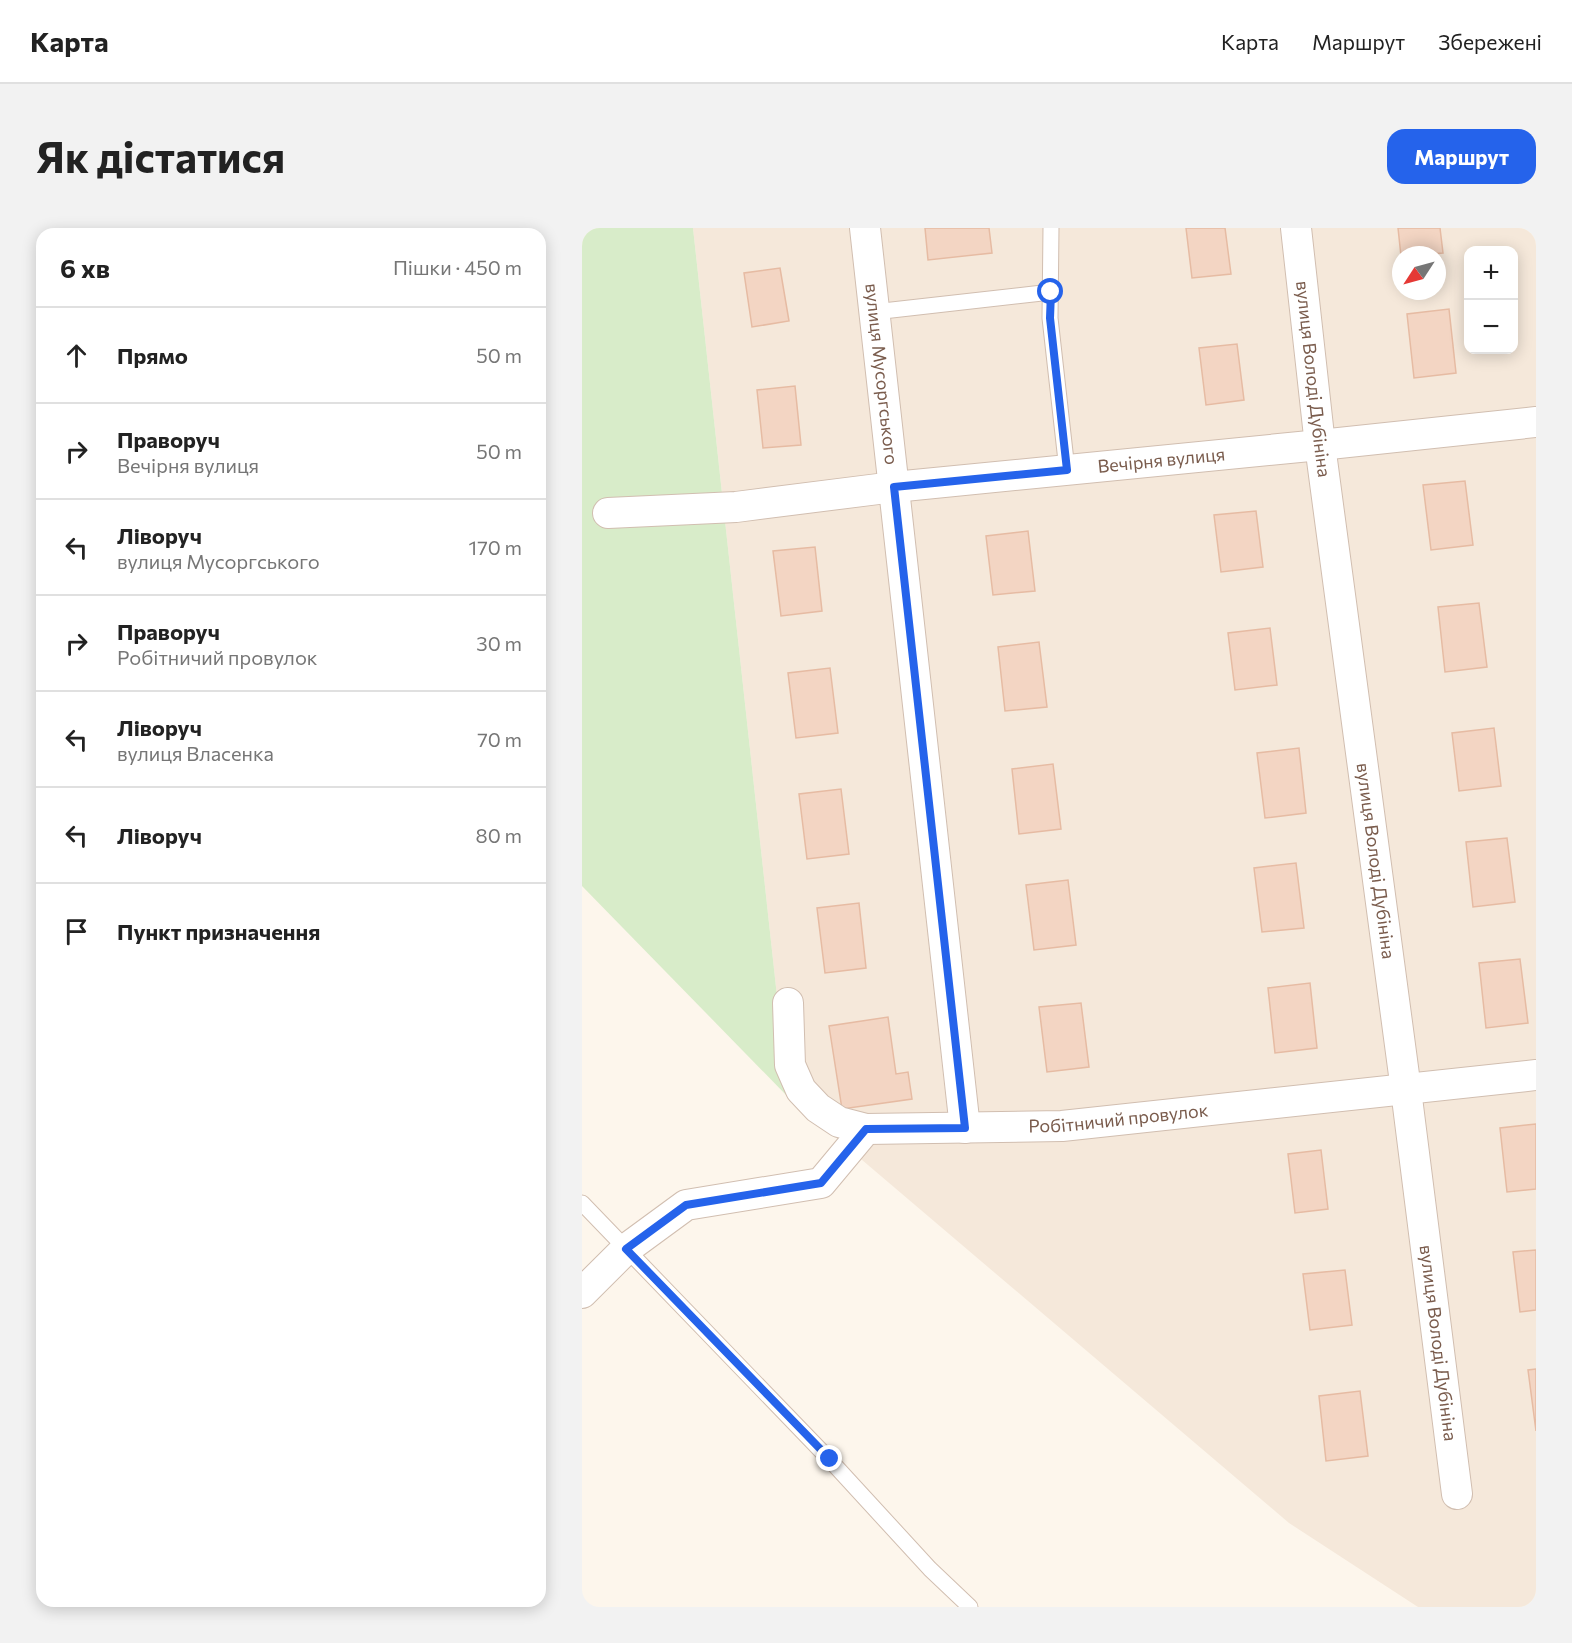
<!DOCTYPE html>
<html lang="uk">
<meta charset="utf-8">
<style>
body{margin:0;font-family:Commissioner,sans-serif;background:#f2f2f2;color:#222}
.controls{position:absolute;right:18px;top:18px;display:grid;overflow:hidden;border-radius:12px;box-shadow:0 3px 15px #0003}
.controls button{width:54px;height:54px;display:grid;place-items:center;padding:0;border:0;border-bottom:2px solid #e0e0e0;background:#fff;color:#222;font:30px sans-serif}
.compass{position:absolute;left:810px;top:18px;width:54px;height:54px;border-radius:50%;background:#fff;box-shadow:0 3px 15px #0003;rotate:234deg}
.stop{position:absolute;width:18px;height:18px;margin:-14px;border:4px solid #2563eb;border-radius:50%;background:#fff}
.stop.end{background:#2563eb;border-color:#fff;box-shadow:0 2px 6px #0008}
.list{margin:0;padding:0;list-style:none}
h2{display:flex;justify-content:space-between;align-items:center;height:78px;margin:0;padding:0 24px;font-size:26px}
h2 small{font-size:20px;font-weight:400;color:#767676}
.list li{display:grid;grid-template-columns:39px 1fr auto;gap:18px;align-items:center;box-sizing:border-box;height:96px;padding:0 24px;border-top:2px solid #e0e0e0}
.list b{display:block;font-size:22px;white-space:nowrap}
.list p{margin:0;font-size:20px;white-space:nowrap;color:#767676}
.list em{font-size:20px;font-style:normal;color:#767676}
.icon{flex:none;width:33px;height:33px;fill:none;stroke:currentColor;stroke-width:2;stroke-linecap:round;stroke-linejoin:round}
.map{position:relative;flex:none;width:954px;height:1379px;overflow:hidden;border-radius:18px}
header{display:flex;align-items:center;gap:36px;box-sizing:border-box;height:84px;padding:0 30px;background:#fff;border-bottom:2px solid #e0e0e0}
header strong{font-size:28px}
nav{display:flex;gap:33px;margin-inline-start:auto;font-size:21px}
.intro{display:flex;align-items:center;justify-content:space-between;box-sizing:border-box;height:144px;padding:0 36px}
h1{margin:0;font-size:42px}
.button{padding:15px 27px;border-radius:18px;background:#2563eb;color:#fff;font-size:21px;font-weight:700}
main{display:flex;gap:36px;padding:0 36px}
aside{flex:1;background:#fff;border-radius:18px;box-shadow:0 3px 15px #0003}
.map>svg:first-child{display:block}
</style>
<header>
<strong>Карта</strong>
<nav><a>Карта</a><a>Маршрут</a><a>Збережені</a></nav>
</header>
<div class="intro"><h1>Як дістатися</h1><a class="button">Маршрут</a></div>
<main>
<aside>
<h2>6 хв<small>Пішки · 450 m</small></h2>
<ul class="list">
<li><svg class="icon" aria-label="ahead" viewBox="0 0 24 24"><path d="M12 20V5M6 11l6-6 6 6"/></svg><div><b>Прямо</b></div><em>50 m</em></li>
<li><svg class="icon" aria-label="right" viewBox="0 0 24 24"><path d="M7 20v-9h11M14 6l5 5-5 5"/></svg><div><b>Праворуч</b><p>Вечірня вулиця</p></div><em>50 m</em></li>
<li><svg class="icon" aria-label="left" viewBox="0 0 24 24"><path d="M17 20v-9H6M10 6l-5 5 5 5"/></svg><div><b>Ліворуч</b><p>вулиця Мусоргського</p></div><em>170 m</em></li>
<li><svg class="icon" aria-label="right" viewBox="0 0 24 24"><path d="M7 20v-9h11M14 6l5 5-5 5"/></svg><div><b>Праворуч</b><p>Робітничий провулок</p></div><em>30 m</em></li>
<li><svg class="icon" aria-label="left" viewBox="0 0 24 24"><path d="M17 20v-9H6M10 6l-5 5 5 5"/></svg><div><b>Ліворуч</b><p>вулиця Власенка</p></div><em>70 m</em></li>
<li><svg class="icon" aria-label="left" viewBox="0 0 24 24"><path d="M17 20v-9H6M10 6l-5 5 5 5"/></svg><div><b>Ліворуч</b></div><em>80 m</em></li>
<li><svg class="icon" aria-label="arrive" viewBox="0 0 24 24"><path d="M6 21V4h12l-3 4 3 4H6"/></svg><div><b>Пункт призначення</b></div></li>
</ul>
</aside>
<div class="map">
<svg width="954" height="1379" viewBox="0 0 954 1379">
<rect width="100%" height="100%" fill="#fdf6ec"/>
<path fill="#f5e8da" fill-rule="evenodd" d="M 111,0 L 954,0 L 954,1379 L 836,1379 L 707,1295 L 206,869 ZM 886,22 L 932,22 L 932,122 L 886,122 ZM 819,27 L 855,27 L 855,63 L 819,63 Z"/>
<path fill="#d8ecc9" d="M 0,0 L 111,0 L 206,869 L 0,658 Z"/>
<g fill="#f3d5c3" stroke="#e6bba3" stroke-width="1.5">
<path d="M 343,0 L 407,0 L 410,25 L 346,32 Z"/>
<path d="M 604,0 L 643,0 L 649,46 L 610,50 Z"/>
<path d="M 816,0 L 858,0 L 861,25 L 819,28 Z"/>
<path d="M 198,40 L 207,93 L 170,99 L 162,45 Z"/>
<path d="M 867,81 L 874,145 L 832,150 L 825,86 Z"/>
<path d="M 655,116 L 662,172 L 624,177 L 617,120 Z"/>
<path d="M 213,158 L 219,217 L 181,220 L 175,162 Z"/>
<path d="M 883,253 L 891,317 L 849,322 L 841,257 Z"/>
<path d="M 674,283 L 681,339 L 639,344 L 632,287 Z"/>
<path d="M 446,303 L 453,363 L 411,367 L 404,308 Z"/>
<path d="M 233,319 L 240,383 L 199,388 L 191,323 Z"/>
<path d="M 897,375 L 905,439 L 863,444 L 856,379 Z"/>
<path d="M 688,400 L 695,457 L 653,462 L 646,405 Z"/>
<path d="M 457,414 L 465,479 L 423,483 L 416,419 Z"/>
<path d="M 248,440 L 256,505 L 214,510 L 206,445 Z"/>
<path d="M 912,500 L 919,558 L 877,563 L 870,505 Z"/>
<path d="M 717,520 L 724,585 L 683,590 L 675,525 Z"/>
<path d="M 471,536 L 479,601 L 437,606 L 430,541 Z"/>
<path d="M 259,561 L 267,626 L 225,631 L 217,566 Z"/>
<path d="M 925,610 L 933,674 L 891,679 L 884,614 Z"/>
<path d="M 714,635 L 722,700 L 680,704 L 672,640 Z"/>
<path d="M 486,652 L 494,717 L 452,722 L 444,657 Z"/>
<path d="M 277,675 L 284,740 L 243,745 L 235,680 Z"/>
<path d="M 938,731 L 946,795 L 904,800 L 897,735 Z"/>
<path d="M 728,755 L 735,820 L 693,825 L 686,760 Z"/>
<path d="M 499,775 L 507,839 L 465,844 L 457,779 Z"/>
<path d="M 306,789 L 314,846 L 326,844 L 330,871 L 260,881 L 247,798 Z"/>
<path d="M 954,896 L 954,961 L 925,964 L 918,900 Z"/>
<path d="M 739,922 L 746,981 L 713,985 L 706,926 Z"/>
<path d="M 954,1022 L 954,1082 L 938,1084 L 931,1024 Z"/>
<path d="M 763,1042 L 770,1097 L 728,1102 L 721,1046 Z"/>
<path d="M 954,1141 L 954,1203 L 946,1142 Z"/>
<path d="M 778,1163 L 786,1228 L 744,1233 L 737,1168 Z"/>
</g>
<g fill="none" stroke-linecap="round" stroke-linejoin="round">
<g stroke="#d1beb0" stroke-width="17">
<g id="lane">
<path d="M 469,0 L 468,90 L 485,242"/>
<path d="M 292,84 L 469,64"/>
<path d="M 0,975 L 247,1231 L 348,1341 L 388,1379"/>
</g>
</g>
<g stroke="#d1beb0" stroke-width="32">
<g id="street">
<path id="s1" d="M 283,0 L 383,900"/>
<path id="s2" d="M 714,0 L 738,217 L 824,862 L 875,1266"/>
<path id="s3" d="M 26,285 L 154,279 L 312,259 L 738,217 L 954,194"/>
<path id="s4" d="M 206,775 L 208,837 L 219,862 L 236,880 L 257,894 L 284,901 L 480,898 L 954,847"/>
<path d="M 0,1065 L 44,1021 L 104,977 L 239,955 L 284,901"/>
</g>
</g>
<use href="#lane" stroke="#fff" stroke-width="15"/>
<use href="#street" stroke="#fff" stroke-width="30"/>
</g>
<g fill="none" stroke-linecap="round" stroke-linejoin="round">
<path stroke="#2563eb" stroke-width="8" d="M 248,1231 L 44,1021 L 104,977 L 239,955 L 284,901 L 383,900 L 312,259 L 485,242 L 468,90 L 469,64"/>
</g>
<g text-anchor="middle" stroke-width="5" stroke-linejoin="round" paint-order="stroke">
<g font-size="18" fill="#7a5c4d" stroke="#fffaf3">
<text dy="6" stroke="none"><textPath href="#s1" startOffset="147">вулиця Мусоргського</textPath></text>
<text dy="6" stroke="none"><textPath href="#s2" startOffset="152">вулиця Володі Дубініна</textPath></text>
<text dy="6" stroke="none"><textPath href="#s3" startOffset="556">Вечірня вулиця</textPath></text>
<text dy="6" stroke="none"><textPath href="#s2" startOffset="638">вулиця Володі Дубініна</textPath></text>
<text dy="6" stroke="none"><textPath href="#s4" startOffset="420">Робітничий провулок</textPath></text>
<text dy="6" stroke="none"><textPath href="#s2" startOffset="1124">вулиця Володі Дубініна</textPath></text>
</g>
</g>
</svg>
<div class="controls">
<button>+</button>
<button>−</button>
</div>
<svg class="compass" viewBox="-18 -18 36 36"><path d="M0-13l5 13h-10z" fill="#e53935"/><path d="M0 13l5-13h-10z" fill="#767676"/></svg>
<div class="stop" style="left:469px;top:64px"></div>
<div class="stop end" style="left:248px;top:1231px"></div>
</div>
</main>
